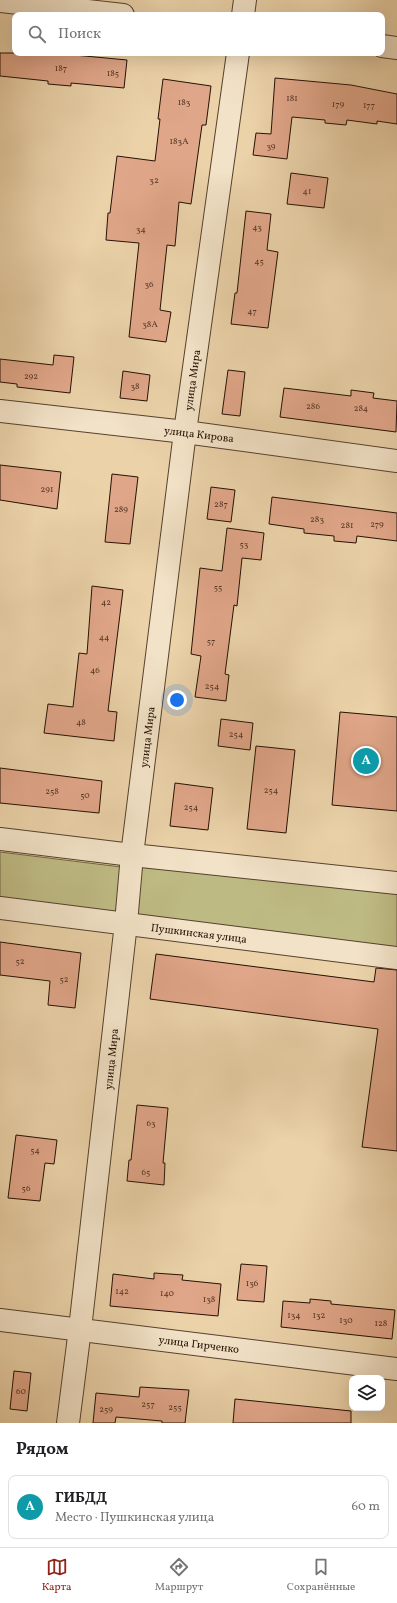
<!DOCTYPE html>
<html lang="ru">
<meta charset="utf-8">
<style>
body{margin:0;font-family:Vollkorn,serif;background:#f2f2f2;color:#202124}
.controls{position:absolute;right:12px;bottom:12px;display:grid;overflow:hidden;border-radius:8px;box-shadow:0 4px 16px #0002}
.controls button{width:36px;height:36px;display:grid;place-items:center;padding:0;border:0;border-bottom:1px solid #e0e0e0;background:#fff;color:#202124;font:20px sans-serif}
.you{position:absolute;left:177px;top:700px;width:14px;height:14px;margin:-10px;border:3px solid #fff;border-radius:50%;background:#1a73e8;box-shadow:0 0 0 6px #1a73e833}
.badge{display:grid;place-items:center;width:26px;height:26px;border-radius:50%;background:#8f2418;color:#fff;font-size:13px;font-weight:700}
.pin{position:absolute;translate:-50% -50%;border:2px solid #fff;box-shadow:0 1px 4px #0006}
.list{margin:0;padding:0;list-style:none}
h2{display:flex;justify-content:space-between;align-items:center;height:52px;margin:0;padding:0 16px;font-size:17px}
h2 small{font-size:13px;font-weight:400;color:#757577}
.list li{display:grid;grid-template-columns:26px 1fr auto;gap:12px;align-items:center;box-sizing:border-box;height:64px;margin:0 8px 8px;padding:0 8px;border:1px solid #e0e0e0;border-radius:8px}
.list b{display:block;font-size:15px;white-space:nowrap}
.list p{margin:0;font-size:13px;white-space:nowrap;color:#757577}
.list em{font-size:13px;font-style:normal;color:#757577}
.icon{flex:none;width:22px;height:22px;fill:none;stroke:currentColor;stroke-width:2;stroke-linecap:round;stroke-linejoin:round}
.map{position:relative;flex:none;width:397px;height:1423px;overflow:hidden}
.search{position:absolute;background:#fff;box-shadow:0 4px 16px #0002;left:12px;right:12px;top:12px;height:44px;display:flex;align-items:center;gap:10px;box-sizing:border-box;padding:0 14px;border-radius:8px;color:#757577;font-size:15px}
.sheet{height:124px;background:#fff}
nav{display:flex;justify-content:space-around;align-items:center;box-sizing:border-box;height:56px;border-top:1px solid #e0e0e0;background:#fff;font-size:11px;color:#757577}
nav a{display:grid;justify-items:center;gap:2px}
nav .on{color:#8f2418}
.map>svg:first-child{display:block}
</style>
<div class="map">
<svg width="397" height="1423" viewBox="0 0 397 1423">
<rect width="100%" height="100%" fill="#ebd2a9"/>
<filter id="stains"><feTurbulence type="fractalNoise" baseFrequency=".005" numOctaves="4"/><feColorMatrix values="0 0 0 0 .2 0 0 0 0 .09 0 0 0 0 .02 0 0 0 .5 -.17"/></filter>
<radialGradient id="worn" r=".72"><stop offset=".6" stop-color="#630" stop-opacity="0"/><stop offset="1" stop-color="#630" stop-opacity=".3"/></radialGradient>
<g fill="#beba83" stroke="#726644">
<path d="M 0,852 L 121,867 L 116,912 L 0,898 Z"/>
<path d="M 138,862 L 397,891 L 397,949 L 132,919 Z"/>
</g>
<g fill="#e0a689" stroke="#251104">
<path d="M 0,53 L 75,53 L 74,55 L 127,60 L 124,88 L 71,83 L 71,86 L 48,84 L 48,81 L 0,76 Z"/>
<path d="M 275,78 L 351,85 L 397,94 L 397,124 L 377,121 L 377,124 L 347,120 L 346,125 L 325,123 L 325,120 L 292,117 L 287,159 L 253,155 L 256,133 L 271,134 Z"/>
<path d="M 163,79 L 211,86 L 206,125 L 202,125 L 191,204 L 179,202 L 175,246 L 167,245 L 160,310 L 171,312 L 166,342 L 129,337 L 139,243 L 106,240 L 108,213 L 110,213 L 117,156 L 155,161 L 160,119 L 158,119 Z"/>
<path d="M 291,173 L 328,178 L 324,208 L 287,204 Z"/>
<path d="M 246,211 L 271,214 L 267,250 L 278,252 L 268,328 L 231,324 L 235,293 L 237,293 Z"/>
<path d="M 54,355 L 74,357 L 70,393 L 17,387 L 17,384 L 0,382 L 0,359 L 53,365 Z"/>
<path d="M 228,370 L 245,372 L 240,416 L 222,414 Z"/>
<path d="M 123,371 L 150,375 L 147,401 L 120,398 Z"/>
<path d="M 284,388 L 351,396 L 351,390 L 374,393 L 373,398 L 397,401 L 396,432 L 280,417 Z"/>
<path d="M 0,465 L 61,472 L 57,509 L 0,500 Z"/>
<path d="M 112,474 L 138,477 L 130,544 L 105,542 Z"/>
<path d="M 211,487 L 235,490 L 231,522 L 207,519 Z"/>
<path d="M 272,497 L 397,513 L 397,541 L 357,536 L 356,543 L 334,541 L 334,536 L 304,533 L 304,529 L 269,524 Z"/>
<path d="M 227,528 L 264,533 L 261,560 L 242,558 L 237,606 L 234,605 L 225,674 L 229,675 L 226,701 L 195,697 L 201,656 L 191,654 L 200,568 L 222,571 Z"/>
<path d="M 92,586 L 123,590 L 108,711 L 117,712 L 114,741 L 44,733 L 48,704 L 73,707 L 79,653 L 87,654 Z"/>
<path d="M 340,712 L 397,717 L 397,811 L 332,805 Z"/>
<path d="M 221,719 L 253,723 L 250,750 L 218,746 Z"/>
<path d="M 256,746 L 295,750 L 286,833 L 247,829 Z"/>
<path d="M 0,768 L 102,781 L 99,813 L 0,803 Z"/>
<path d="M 175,783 L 213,788 L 208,830 L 170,826 Z"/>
<path d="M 0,942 L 81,953 L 75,1008 L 48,1005 L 50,981 L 0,975 Z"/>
<path d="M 156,954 L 374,982 L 376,968 L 397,970 L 397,1151 L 362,1147 L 378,1029 L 150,999 Z"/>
<path d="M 137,1105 L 168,1108 L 163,1163 L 165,1163 L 164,1185 L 127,1181 L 129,1160 L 131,1160 Z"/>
<path d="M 16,1135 L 57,1140 L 54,1164 L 45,1163 L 40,1201 L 8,1198 Z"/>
<path d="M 241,1264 L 267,1266 L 264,1302 L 237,1300 Z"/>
<path d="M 154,1273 L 183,1275 L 182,1280 L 221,1284 L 218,1316 L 110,1306 L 113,1274 L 154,1279 Z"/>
<path d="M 310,1299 L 331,1301 L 331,1304 L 395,1310 L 392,1339 L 281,1327 L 283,1301 L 310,1303 Z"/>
<path d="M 14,1371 L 31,1373 L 27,1411 L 10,1409 Z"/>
<path d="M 140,1387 L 189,1390 L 185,1423 L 162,1423 L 162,1421 L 116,1417 L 115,1423 L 93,1423 L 96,1393 L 139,1397 Z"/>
<path d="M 235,1399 L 351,1411 L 351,1423 L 233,1423 Z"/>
</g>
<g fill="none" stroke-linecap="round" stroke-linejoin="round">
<g stroke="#56412d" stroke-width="24">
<g id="minor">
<path d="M 0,1 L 123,15"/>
<path d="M 243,15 L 245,0"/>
<path d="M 382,46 L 397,48"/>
<path d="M 0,411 L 185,432 L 397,461"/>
<path d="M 0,839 L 132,855 L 397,883"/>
<path d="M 0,908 L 397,958"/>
<path d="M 0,1320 L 397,1369"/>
<path d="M 68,1423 L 80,1329 L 126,923 L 132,855 L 185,432 L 238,53"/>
</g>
</g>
<use href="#minor" stroke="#f2e2c7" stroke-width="22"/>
</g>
<g text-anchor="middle" stroke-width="3" stroke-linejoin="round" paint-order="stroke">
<g font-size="9" fill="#543625">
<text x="61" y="71">187</text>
<text x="113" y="76">185</text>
<text x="292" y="101">181</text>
<text x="184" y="105">183</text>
<text x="338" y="107">179</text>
<text x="369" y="108">177</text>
<text x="179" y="144">183А</text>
<text x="271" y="149">39</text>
<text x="154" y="183">32</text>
<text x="307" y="194">41</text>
<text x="257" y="230">43</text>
<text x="141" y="232">34</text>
<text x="259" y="264">45</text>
<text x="149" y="287">36</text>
<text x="252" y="314">47</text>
<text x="150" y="327">38А</text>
<text x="31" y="379">292</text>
<text x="135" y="389">38</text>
<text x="313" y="409">286</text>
<text x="361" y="411">284</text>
<text x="47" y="492">291</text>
<text x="221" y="507">287</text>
<text x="121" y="512">289</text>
<text x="317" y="522">283</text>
<text x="377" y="527">279</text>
<text x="347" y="528">281</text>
<text x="244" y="547">53</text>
<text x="218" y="590">55</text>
<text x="106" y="605">42</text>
<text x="104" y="640">44</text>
<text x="211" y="644">57</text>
<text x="95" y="673">46</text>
<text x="212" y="689">254</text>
<text x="81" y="725">48</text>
<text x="236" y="737">254</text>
<text x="271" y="793">254</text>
<text x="52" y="794">258</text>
<text x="85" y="798">50</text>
<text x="191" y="810">254</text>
<text x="20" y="964">52</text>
<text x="64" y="982">52</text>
<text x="151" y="1126">63</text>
<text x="35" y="1153">54</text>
<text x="146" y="1175">65</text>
<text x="26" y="1191">56</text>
<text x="252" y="1286">136</text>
<text x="122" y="1294">142</text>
<text x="167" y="1296">140</text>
<text x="209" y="1302">138</text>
<text x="294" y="1318">134</text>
<text x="319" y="1318">132</text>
<text x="346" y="1323">130</text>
<text x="381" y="1326">128</text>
<text x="21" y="1394">60</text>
<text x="148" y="1407">257</text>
<text x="175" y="1410">255</text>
<text x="106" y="1412">259</text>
</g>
<g font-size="11" fill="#251104" stroke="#f2e2c7">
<text transform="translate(192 380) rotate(-82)" y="4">улица Мира</text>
<text transform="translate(199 434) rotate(7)" y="4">улица Кирова</text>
<text transform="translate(147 737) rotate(-83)" y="4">улица Мира</text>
<text transform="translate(199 933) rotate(7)" y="4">Пушкинская улица</text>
<text transform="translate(111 1059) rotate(-84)" y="4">улица Мира</text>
<text transform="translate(199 1344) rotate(7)" y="4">улица Гирченко</text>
</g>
</g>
<rect width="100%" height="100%" filter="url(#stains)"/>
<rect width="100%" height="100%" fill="url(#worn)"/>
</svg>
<div class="controls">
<button><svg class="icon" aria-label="layers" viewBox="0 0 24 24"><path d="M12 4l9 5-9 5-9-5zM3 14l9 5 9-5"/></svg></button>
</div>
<div class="you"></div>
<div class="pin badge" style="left:366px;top:761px;background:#0f9aa8">A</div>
<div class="search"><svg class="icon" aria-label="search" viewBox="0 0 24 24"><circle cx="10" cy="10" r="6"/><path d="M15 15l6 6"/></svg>Поиск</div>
</div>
<section class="sheet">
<h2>Рядом<small></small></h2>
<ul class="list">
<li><span class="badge" style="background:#0f9aa8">A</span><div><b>ГИБДД</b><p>Место · Пушкинская улица</p></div><em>60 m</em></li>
</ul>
</section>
<nav>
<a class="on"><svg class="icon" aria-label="map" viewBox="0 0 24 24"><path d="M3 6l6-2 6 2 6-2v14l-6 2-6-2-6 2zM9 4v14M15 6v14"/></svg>Карта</a>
<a><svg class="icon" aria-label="directions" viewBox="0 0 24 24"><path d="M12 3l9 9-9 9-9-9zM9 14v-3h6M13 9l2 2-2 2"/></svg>Маршрут</a>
<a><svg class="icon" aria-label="saved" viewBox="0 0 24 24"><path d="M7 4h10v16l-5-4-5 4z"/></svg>Сохранённые</a>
</nav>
